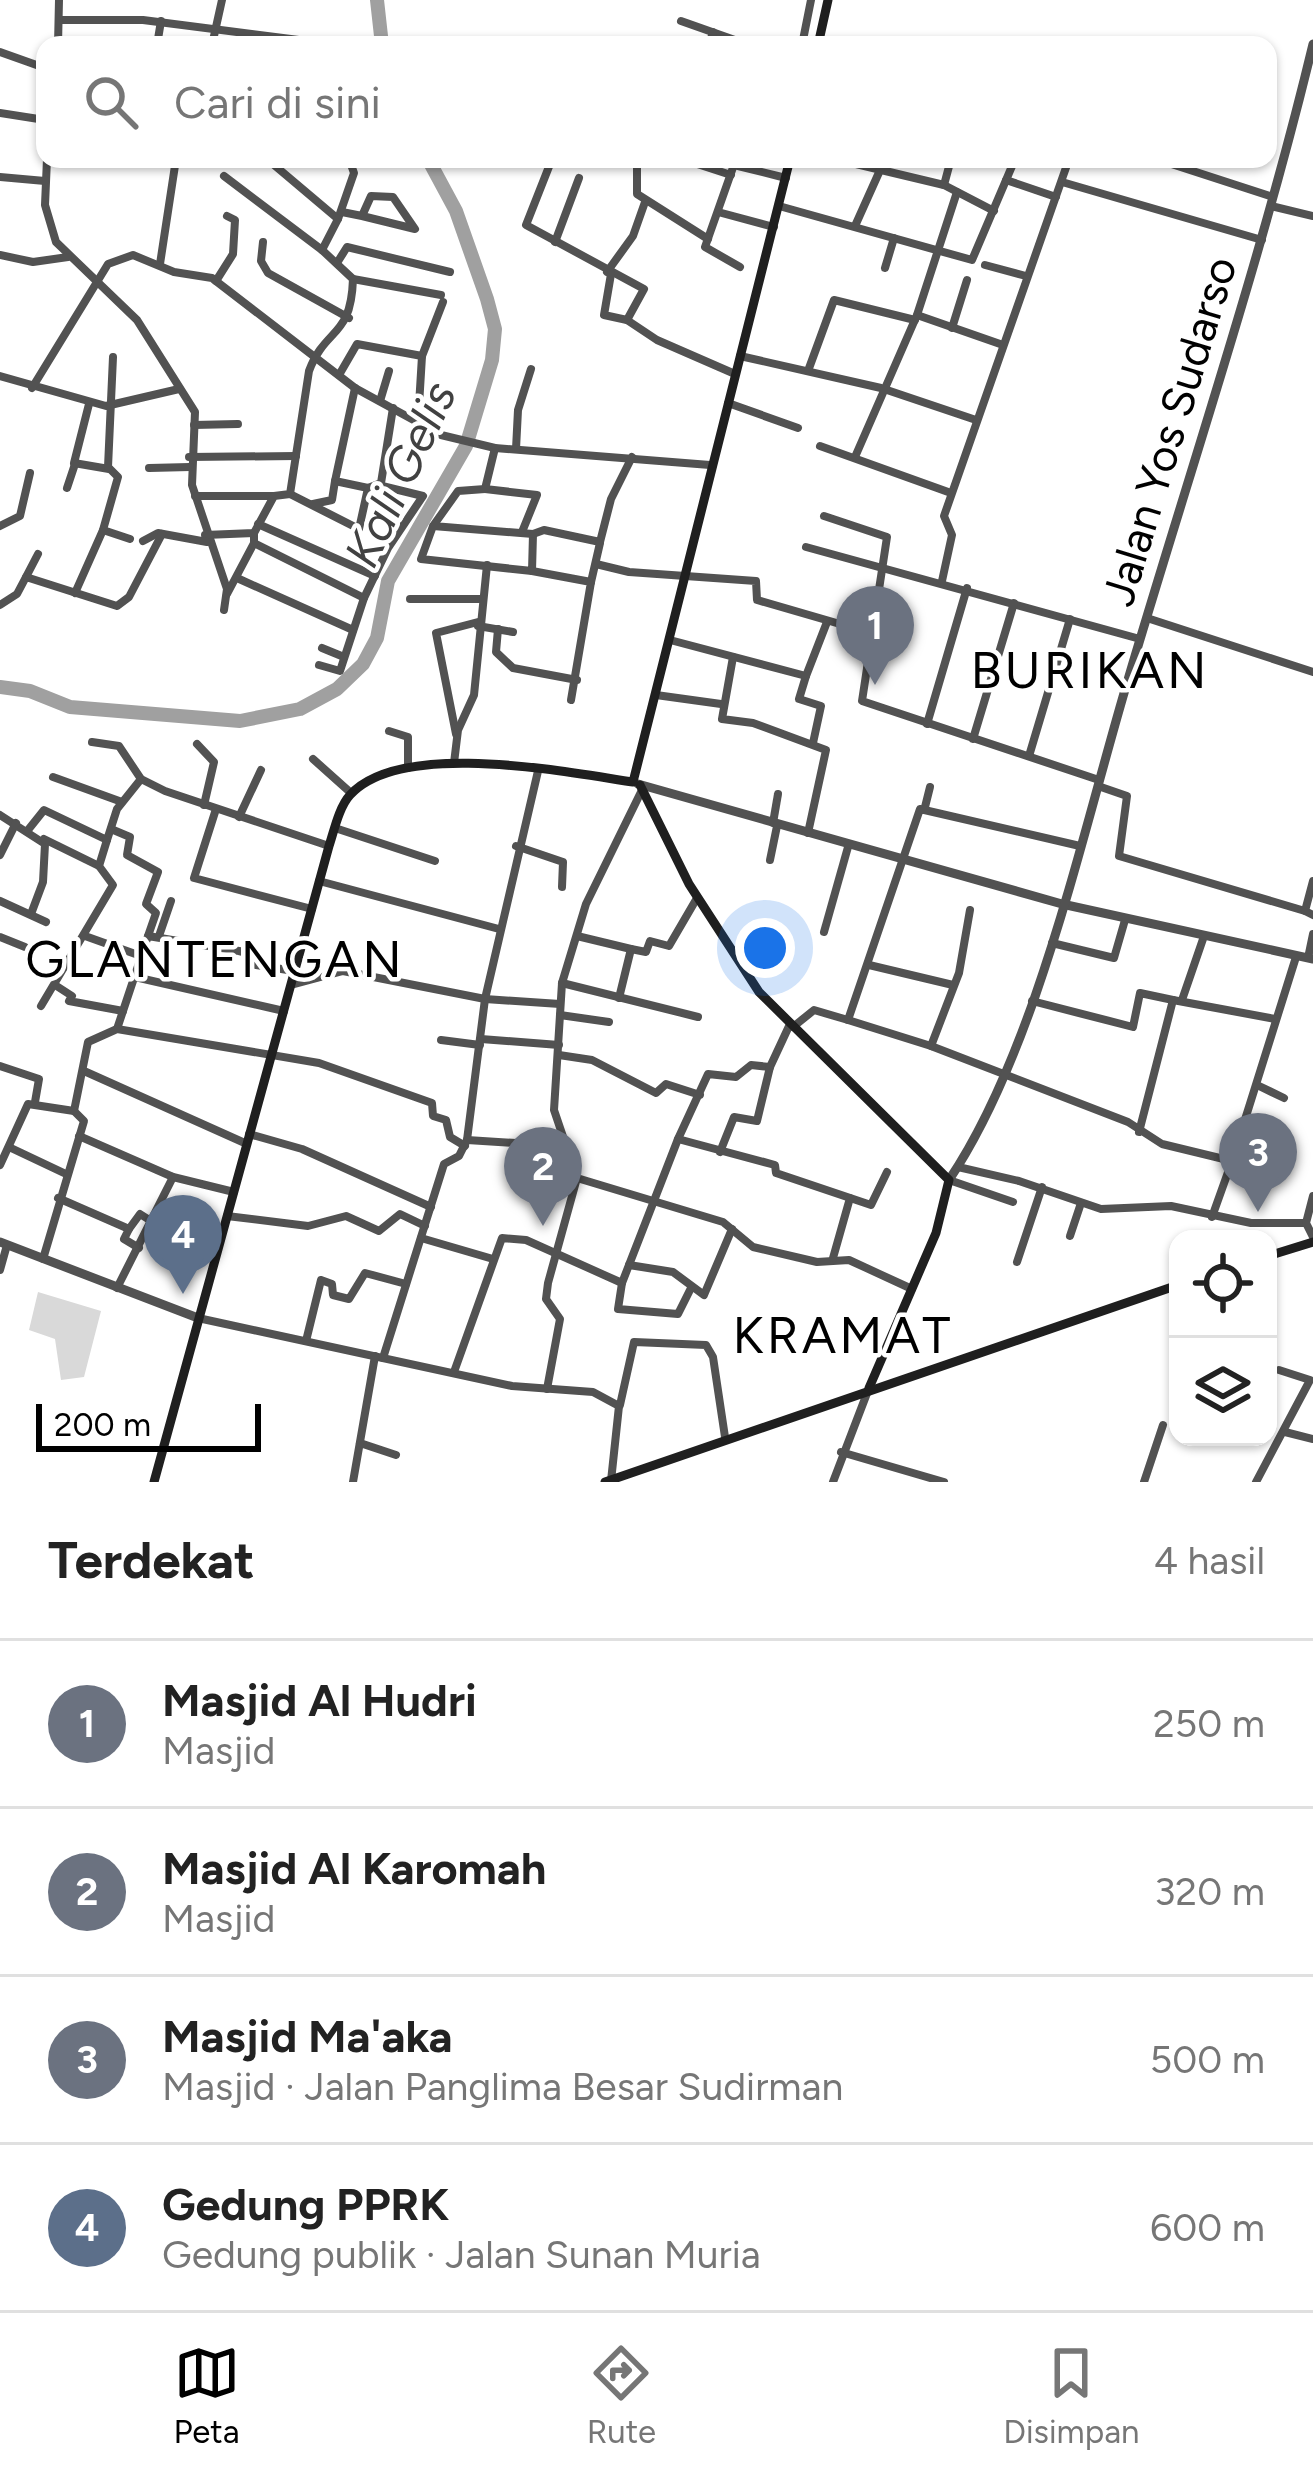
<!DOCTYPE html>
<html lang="id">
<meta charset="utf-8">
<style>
body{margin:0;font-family:Figtree,sans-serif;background:#f2f2f2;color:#222}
.controls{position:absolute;right:36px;bottom:36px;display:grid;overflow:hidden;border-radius:24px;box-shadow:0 3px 9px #0004}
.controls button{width:108px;height:108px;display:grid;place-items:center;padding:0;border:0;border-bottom:3px solid #e0e0e0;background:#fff;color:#222;font:60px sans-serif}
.scale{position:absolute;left:36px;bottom:30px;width:225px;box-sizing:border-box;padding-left:12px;border:6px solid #000;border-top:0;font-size:33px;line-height:42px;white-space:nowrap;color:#000;-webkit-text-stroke:9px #fff;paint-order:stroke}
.you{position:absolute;left:765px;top:948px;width:42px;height:42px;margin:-30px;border:9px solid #fff;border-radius:50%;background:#1a73e8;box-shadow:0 0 0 18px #1a73e833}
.badge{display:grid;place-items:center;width:78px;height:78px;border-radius:50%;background:#000;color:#fff;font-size:39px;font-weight:700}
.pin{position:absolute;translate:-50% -99px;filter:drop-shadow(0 3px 6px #0008)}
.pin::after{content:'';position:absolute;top:63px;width:42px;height:36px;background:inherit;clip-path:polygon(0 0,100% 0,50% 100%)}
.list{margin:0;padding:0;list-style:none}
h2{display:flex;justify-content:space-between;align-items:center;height:156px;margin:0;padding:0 48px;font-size:51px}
h2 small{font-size:39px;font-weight:400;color:#767676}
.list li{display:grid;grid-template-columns:78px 1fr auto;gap:36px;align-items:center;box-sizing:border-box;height:168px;padding:0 48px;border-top:3px solid #e0e0e0}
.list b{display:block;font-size:45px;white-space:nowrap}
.list p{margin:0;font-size:39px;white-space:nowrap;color:#767676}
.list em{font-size:39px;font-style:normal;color:#767676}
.icon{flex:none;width:66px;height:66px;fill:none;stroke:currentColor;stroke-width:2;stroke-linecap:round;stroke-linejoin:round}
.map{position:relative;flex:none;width:1313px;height:1482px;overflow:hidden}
.search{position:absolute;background:#fff;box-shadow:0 3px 9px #0004;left:36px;right:36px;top:36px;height:132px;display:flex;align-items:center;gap:30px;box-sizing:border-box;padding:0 42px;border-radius:24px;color:#767676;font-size:45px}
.sheet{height:828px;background:#fff}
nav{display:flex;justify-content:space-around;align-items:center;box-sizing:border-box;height:168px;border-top:3px solid #e0e0e0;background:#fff;font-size:33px;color:#767676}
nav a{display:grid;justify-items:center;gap:6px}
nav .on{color:#000}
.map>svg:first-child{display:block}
</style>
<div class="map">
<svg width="1313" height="1482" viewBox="0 0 1313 1482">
<rect width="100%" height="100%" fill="#fff"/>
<path fill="#d9d9d9" d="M 38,1292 L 101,1311 L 84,1377 L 61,1380 L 55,1339 L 29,1330 Z"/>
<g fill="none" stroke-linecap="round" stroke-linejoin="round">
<g stroke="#a0a0a0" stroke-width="14">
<path d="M 377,0 L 382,45"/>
<path d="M 0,687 L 30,691 L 70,707 L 240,721 L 300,709 L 337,689 L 363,664 L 377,638 L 388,581 L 466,446 L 492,360 L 495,329 L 487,299 L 456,211 L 428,159"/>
</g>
<g stroke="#525252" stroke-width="8">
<path d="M 60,20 L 143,20 L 338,45"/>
<path d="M 681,21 L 749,45"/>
<path d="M 58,45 L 59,0"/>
<path d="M 157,45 L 161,21"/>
<path d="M 212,45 L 222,0"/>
<path d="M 709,45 L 713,32"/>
<path d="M 802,45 L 811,0"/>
<path d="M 0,52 L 45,68"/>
<path d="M 0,113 L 45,120"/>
<path d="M 47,159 L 45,205 L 56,242 L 137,320 L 195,412 L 192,485 L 227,589 L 224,610"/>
<path d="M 267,159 L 338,219 L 354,173 L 349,159"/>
<path d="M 552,159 L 526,225 L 644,289 L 627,320"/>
<path d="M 637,159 L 637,194 L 708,239"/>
<path d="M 682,159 L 731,175"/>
<path d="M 736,159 L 705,247 L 740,267"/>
<path d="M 835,159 L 944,185 L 994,211"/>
<path d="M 1156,159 L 1273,197"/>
<path d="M 734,165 L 786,178"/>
<path d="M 224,176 L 322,250 L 338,219"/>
<path d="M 0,177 L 45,181"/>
<path d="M 1006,180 L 1056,197"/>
<path d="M 1062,182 L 1262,240"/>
<path d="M 944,185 L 951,159"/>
<path d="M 779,206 L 972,260 L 1015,159"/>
<path d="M 1271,206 L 1313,216"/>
<path d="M 342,212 L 362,216 L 371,196 L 393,197 L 415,229 L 362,216"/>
<path d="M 718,212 L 774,227"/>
<path d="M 855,226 L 881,168"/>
<path d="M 263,242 L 261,261 L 268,273 L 349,318"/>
<path d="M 555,242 L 579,178"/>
<path d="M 0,255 L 33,262 L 68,257"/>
<path d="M 337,263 L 347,247 L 450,272"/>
<path d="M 160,264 L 176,159"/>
<path d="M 985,265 L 1026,276"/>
<path d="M 885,268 L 894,238"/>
<path d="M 607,272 L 633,236 L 645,202"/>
<path d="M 611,274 L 604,315 L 627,320 L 657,340 L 735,374"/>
<path d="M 353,279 L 441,295"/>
<path d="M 216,281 L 233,254 L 235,220 L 227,216"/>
<path d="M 917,315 L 1003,345"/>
<path d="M 952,328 L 967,280"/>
<path d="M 740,356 L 881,388 L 976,420"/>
<path d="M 808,371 L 834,300 L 915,320"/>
<path d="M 339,375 L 357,344 L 422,356"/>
<path d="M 0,376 L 106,406 L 179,389"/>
<path d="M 32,388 L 108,264 L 133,255 L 174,272 L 212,278 L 355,388 L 441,435 L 495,448 L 710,465"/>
<path d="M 355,388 L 335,481 L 368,488 L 381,483 L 393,408"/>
<path d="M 380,401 L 389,371"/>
<path d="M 728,403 L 798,428"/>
<path d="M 89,404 L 74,463 L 109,469"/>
<path d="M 418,422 L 422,356 L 443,302"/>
<path d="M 194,425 L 238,424"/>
<path d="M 820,446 L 951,493"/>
<path d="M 516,449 L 518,410 L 531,369"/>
<path d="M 189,457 L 296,456"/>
<path d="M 855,457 L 917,315 L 957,192"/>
<path d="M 149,468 L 190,467"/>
<path d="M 67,488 L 75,464"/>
<path d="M 485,489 L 537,495 L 522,532"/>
<path d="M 290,494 L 359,529 L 368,488"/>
<path d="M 195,496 L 273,496"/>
<path d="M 313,504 L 332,500 L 335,481"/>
<path d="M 824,516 L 887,537 L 862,701 L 1099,780"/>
<path d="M 258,524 L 375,576"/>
<path d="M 0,526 L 20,516 L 30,473"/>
<path d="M 433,526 L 533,534 L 532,571 L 421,559 L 433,526 L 458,491 L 485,489 L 495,448"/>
<path d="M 103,530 L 130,539"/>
<path d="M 254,533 L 254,543 L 364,598 L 388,548 L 423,496 L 378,485"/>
<path d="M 533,534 L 544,530 L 600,542 L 611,499 L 632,457"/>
<path d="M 205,535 L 254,533 L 274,496 L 290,494 L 309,371 C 326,326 351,339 353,279 L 322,250"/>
<path d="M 143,541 L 158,533 L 207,542"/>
<path d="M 806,547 L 1140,639"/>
<path d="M 596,564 L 629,572 L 756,581 L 757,600 L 871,633"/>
<path d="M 532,571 L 591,582 L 571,700"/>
<path d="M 26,577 L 38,554"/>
<path d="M 237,578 L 353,630"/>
<path d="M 942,581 L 952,535 L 944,516 L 1069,159"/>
<path d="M 591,582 L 600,543"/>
<path d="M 75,593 L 103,530 L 118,477 L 108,467 L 113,357"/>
<path d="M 227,594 L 254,543"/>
<path d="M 410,599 L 483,599"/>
<path d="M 0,605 L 17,594 L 26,577 L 117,606 L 129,597 L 162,534"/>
<path d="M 1147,618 L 1313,672"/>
<path d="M 478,626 L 513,632"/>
<path d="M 498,629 L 496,652 L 513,668 L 577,680"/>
<path d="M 670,640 L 806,676 L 799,699 L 821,706 L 813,743"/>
<path d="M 322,648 L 344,657"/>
<path d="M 733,657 L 722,719 L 753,723 L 826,750 L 808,833"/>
<path d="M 319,665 L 340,671 L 364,598"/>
<path d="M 806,676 L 827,622"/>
<path d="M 656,695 L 721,704"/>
<path d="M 927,724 L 967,588"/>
<path d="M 389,731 L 408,737 L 408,768"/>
<path d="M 456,734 L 436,633 L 478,622"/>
<path d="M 973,739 L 1014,603"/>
<path d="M 92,742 L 119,746 L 141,779 L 165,791 L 329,846"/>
<path d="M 197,744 L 214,762 L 204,805"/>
<path d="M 1029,756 L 1070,619"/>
<path d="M 313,759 L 351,793"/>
<path d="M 454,763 L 458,730 L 474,695 L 487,565"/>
<path d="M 53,777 L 122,802"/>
<path d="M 1098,786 L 1127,796 L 1119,856 L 1305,911"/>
<path d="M 925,807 L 930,787"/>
<path d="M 216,809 L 194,878 L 312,909"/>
<path d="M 0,815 L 45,844 L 43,882 L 31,914"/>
<path d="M 239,817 L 261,770"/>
<path d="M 773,823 L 778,794"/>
<path d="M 335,828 L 435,861"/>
<path d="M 111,829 L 130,837 L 127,855 L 158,872 L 146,904 L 156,913 L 148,936"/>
<path d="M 28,830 L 44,810 L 107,840 L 117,809 L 141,779"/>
<path d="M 44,839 L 99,866"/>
<path d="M 516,846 L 563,862 L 562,887"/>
<path d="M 1080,846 L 920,809 L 848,1020 L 931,1046 L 1128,1122 L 1162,1144 L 1232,1161 L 1296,957"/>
<path d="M 0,855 L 16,823"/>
<path d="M 770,860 L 777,826"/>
<path d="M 319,881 L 499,929"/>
<path d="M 1313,881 L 1305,911 L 1313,915"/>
<path d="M 0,901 L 46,922"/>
<path d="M 824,932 L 848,847"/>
<path d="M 85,936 L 141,956"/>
<path d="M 159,936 L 171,901"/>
<path d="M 577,936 L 631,949"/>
<path d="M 0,937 L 25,947"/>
<path d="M 1052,943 L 1114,958 L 1125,920"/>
<path d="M 1308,958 L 1313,934"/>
<path d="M 869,965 L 953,985"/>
<path d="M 135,977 L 284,1011"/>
<path d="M 562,983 L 698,1017"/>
<path d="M 55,985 L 72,996 L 69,1001 L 123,1011"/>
<path d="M 291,985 L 343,971 L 485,999 L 560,1004"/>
<path d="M 619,998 L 631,949 L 646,952 L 650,941 L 669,946 L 697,898"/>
<path d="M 1182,1000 L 1203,939"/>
<path d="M 1032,1001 L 1133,1027 L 1140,993 L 1173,1000"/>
<path d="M 41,1006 L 113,885 L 99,866 L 107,840"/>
<path d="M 560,1015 L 609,1022"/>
<path d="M 793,1027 L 814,1010 L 848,1020"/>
<path d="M 117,1029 L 148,936 L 239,951 L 247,953 L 250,964 L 294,971"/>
<path d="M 481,1039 L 559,1045"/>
<path d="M 441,1040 L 480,1045"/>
<path d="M 931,1046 L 959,973 L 970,910"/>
<path d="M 559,1055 L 592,1060 L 656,1093 L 666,1084 L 700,1095"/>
<path d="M 0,1066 L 39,1079 L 35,1102"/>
<path d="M 84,1071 L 247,1144"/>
<path d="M 1257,1085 L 1284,1098"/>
<path d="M 1139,1132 L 1173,1000 L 1275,1019"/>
<path d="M 249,1134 L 302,1149 L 431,1207"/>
<path d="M 79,1136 L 173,1177 L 234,1192"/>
<path d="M 678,1139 L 708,1074 L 736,1077 L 751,1065 L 770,1067"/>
<path d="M 467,1140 L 565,1146"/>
<path d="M 11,1148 L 66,1174"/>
<path d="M 720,1152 L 734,1117 L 757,1121 L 770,1067 L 790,1024"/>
<path d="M 0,1165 L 28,1104 L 74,1111 L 88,1042 L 117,1029 L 319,1063 L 432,1103 L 433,1116 L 446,1120 L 450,1137 L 465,1146"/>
<path d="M 958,1167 L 1019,1181 L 1101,1209 L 1171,1206 L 1251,1223 L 1306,1223"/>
<path d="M 577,1178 L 723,1222 L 753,1247 L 817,1262 L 849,1260 L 912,1289"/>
<path d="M 949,1180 L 1013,1202"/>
<path d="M 1313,1196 L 1306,1223 L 1313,1237"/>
<path d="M 58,1198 L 129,1229 L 124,1239 L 139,1248"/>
<path d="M 227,1216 L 308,1226 L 346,1216 L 379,1231 L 400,1214 L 425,1226"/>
<path d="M 1212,1217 L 1232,1161"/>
<path d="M 129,1229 L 140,1214 L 151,1221"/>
<path d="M 1070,1236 L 1081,1203"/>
<path d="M 421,1238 L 493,1259"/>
<path d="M 833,1258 L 850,1198"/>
<path d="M 43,1259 L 84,1121 L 74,1111"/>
<path d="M 1017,1262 L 1042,1187"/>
<path d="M 629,1265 L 673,1272 L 704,1295 L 732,1229"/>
<path d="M 0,1270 L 7,1245"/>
<path d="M 622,1283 L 618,1309 L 678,1314 L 691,1288"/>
<path d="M 117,1288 L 173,1177"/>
<path d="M 198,1318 L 512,1386 L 593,1392 L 619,1406 L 611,1481"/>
<path d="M 306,1341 L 321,1280 L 332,1284 L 333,1295 L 349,1299 L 365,1273 L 406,1284"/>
<path d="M 383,1358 L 444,1164 L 459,1156 L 467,1140 L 485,999 L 538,771"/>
<path d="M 454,1372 L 502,1238 L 526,1240 L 622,1283 L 678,1139 L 775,1165 L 776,1173 L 871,1205 L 887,1172"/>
<path d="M 547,1389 L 560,1319 L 546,1299 L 548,1283 L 577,1178 L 554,1110 L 562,983 L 586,904 L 641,792"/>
<path d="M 620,1405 L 634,1342 L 706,1345 L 713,1357 L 725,1437"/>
<path d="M 1285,1432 L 1313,1439"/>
<path d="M 360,1443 L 396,1455"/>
<path d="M 841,1452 L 944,1482"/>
<path d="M 353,1482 L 375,1356"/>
<path d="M 833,1482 L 869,1388"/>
<path d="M 1144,1482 L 1163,1425"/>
<path d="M 1256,1482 L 1310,1380 L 1279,1370"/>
</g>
<g stroke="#525252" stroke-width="9">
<path d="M 638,784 L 1062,904 L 1313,959"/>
<path d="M 949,1180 C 1036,1051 1082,834 1127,683 C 1190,470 1261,260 1313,44"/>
<path d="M 0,1242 L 198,1318"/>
</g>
<g stroke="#1f1f1f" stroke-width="9">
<path d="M 818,45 L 828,0"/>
<path d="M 640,785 L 689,884 L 759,992 L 949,1180 L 936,1233 L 869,1388"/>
<path d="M 1268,1256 L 1313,1242"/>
<path d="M 154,1482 L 329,846 C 334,831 339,807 350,795 C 401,739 565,772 633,782 L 790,159"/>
<path d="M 605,1482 L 1178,1285"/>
</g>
</g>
<g text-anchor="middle" stroke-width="9" stroke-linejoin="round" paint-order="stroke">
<g font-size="45" fill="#000" stroke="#fff">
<text transform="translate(1169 431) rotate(-73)" y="16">Jalan Yos Sudarso</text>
</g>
<g font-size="48" font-style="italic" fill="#414141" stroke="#fff">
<text transform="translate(400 474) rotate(-65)" y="17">Kali Gelis</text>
</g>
<g font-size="51" letter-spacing="3" fill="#000" stroke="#fff">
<text x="1090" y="688">BURIKAN</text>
<text x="215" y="977">GLANTENGAN</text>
<text x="843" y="1353">KRAMAT</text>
</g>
</g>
</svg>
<div class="controls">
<button><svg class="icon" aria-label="locate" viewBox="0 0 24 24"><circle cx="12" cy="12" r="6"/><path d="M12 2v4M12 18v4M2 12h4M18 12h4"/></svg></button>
<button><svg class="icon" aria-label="layers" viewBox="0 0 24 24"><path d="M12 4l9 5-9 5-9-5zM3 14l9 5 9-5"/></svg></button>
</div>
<div class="scale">200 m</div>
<div class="you"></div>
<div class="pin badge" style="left:875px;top:685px;background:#6b7280">1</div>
<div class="pin badge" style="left:543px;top:1226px;background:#6b7280">2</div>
<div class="pin badge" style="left:1258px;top:1212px;background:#6b7280">3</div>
<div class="pin badge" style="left:183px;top:1294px;background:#5c6f8a">4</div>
<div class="search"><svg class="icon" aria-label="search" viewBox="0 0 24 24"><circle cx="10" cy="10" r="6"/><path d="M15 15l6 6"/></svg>Cari di sini</div>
</div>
<section class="sheet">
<h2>Terdekat<small>4 hasil</small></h2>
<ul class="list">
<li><span class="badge" style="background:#6b7280">1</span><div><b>Masjid Al Hudri</b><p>Masjid</p></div><em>250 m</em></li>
<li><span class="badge" style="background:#6b7280">2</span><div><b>Masjid Al Karomah</b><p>Masjid</p></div><em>320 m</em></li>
<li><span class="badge" style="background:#6b7280">3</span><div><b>Masjid Ma'aka</b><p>Masjid · Jalan Panglima Besar Sudirman</p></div><em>500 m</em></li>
<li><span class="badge" style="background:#5c6f8a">4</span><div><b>Gedung PPRK</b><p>Gedung publik · Jalan Sunan Muria</p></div><em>600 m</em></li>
</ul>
</section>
<nav>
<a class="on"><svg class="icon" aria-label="map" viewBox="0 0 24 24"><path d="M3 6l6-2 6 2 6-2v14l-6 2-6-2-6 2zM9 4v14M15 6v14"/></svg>Peta</a>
<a><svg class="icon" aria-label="directions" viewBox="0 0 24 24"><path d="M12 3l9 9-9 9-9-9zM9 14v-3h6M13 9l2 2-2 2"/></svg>Rute</a>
<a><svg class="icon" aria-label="saved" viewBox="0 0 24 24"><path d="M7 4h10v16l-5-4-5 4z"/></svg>Disimpan</a>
</nav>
